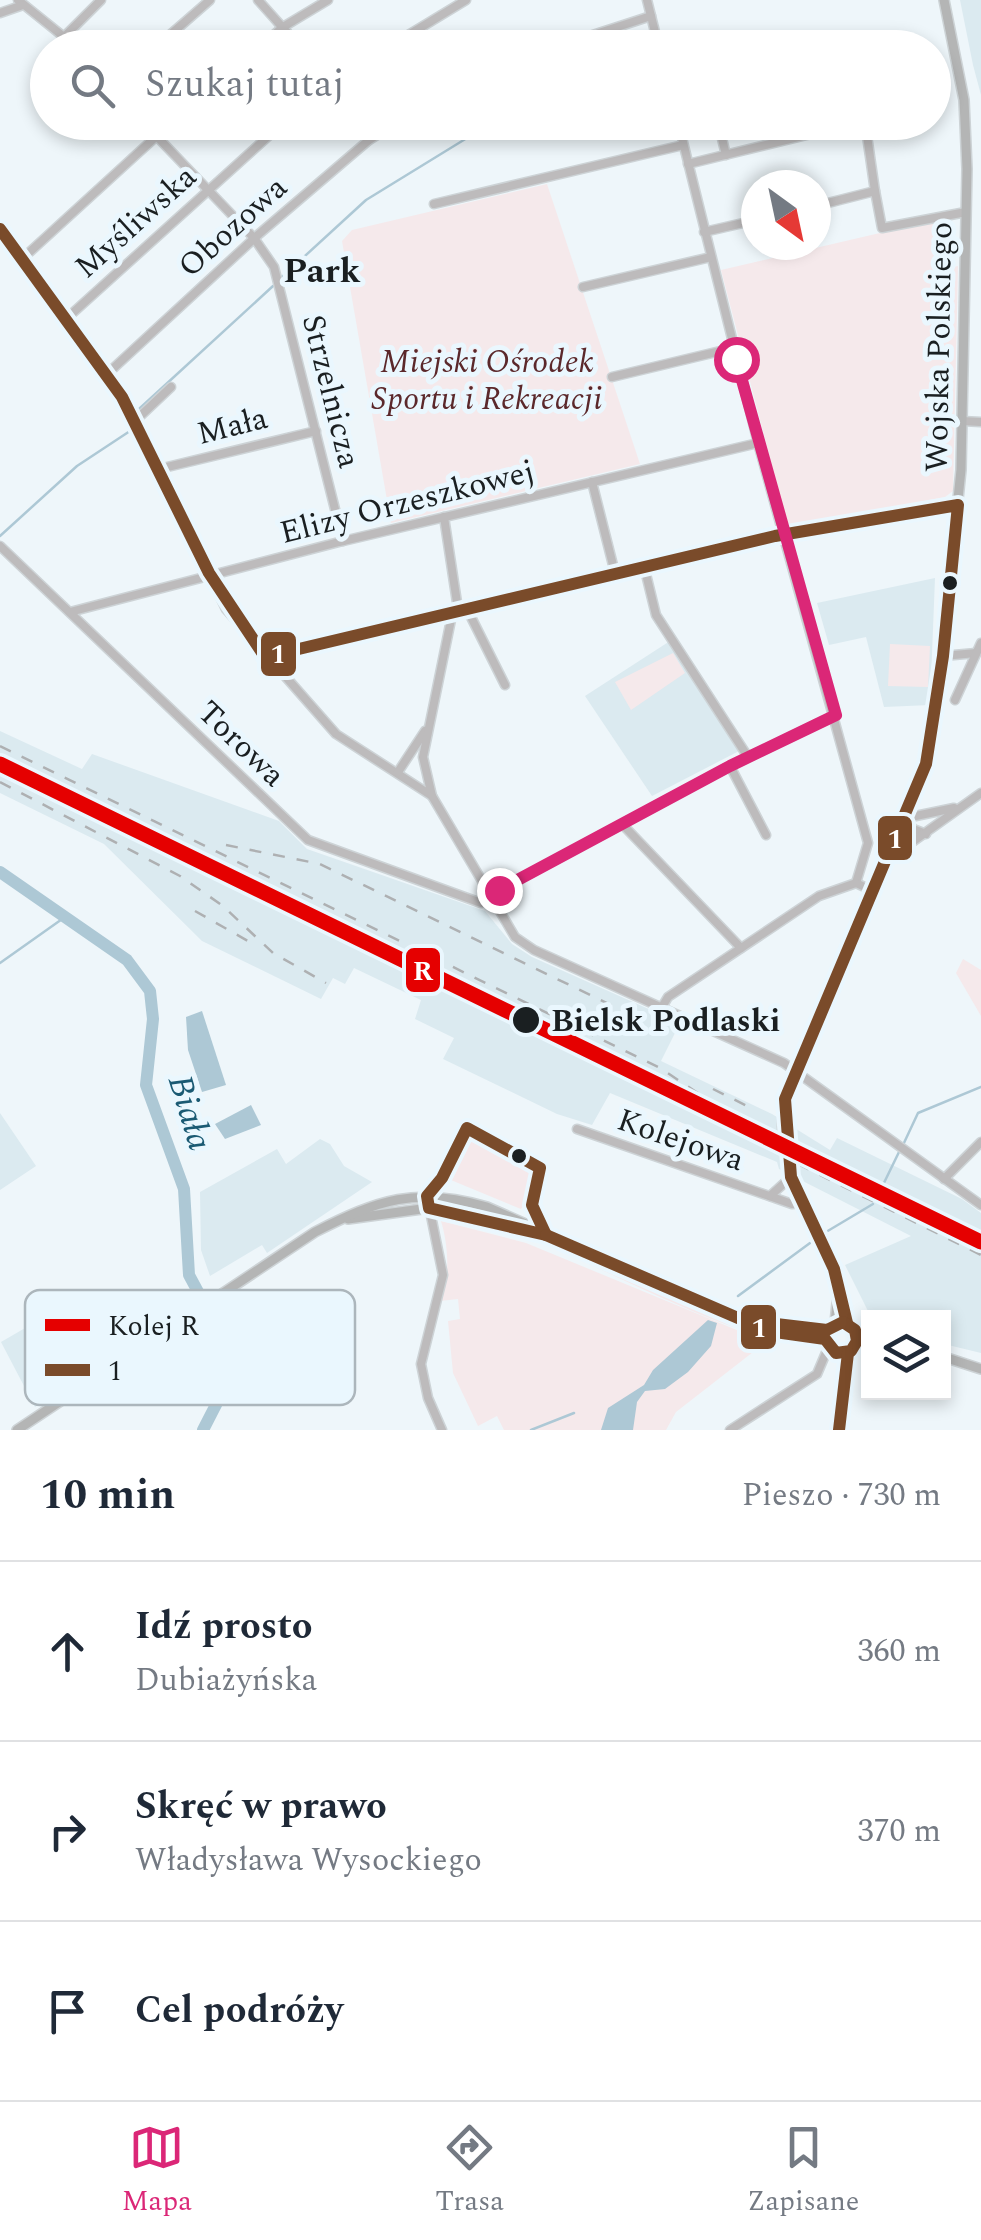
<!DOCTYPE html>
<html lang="pl">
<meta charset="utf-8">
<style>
body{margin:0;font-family:Spectral,serif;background:#f6f6f7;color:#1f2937}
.controls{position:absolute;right:30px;bottom:30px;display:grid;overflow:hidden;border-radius:0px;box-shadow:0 5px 15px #0003}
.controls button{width:90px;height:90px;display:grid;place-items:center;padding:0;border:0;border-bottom:2px solid #e0e1e3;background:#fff;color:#1f2937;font:50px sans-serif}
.compass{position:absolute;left:741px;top:170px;width:90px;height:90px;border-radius:50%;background:#fff;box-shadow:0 5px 15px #0003;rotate:147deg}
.stop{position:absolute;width:30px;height:30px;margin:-22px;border:8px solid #db2777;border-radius:50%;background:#fff}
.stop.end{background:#db2777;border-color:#fff;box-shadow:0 2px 10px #0008}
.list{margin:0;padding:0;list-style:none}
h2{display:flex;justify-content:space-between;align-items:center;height:130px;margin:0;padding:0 40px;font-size:42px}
h2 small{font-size:32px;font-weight:400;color:#747a83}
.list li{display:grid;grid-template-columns:65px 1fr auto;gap:30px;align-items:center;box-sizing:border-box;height:180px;padding:0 40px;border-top:2px solid #e0e1e3}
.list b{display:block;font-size:38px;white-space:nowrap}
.list p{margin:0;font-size:32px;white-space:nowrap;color:#747a83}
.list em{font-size:32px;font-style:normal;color:#747a83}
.icon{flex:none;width:55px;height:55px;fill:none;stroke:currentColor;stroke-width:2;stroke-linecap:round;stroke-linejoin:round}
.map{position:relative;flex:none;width:981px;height:1430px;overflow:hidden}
.search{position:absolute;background:#fff;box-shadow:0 5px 15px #0003;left:30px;right:30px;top:30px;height:110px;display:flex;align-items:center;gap:25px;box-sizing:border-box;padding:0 35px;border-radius:55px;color:#747a83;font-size:38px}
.sheet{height:670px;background:#fff}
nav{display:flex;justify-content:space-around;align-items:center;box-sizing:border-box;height:140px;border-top:2px solid #e0e1e3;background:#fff;font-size:28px;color:#747a83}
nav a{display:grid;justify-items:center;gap:5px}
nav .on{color:#db2777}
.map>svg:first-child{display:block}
</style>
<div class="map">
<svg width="981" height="1430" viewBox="0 0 981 1430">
<rect width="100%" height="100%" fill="#eef6fa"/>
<g fill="#dbeaf0">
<path d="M 960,0 L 981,0 L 981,95 L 973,65 Z"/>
<path d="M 935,578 L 930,705 L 884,707 L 866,637 L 829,645 L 817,603 Z"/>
<path d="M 670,641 L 741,750 L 652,796 L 585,696 Z"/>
<path d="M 0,731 L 82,769 L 92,754 L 279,821 L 307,849 L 485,911 L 512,944 L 532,957 L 680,1023 L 661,1061 L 772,1114 L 830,1150 L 837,1138 L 962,1199 L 981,1213 L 981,1353 L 944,1344 L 944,1318 L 871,1317 L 845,1265 L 911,1236 L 779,1169 L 777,1162 L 610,1093 L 592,1125 L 557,1114 L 443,1059 L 454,1038 L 415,1019 L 421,1000 L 354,968 L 345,984 L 333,978 L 321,999 L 202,941 L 104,844 L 0,793 Z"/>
<path d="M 0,1113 L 36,1166 L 0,1190 Z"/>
<path d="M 320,1139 L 330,1144 L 344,1166 L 372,1182 L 267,1253 L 262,1245 L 210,1276 L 201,1250 L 200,1192 L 277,1149 L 286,1164 Z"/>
<path d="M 58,1309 L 71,1311 L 98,1362 L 35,1407 L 1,1342 Z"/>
</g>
<g fill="#f5e9eb">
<path d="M 547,184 L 640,464 L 391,523 L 342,241 L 352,230 Z"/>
<path d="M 940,219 L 948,268 L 958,266 L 953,491 L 945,497 L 788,527 L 721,270 Z"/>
<path d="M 890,644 L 930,646 L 928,687 L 888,686 Z"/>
<path d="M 673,653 L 685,673 L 631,710 L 615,682 Z"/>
<path d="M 963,959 L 981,970 L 981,1016 L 956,973 Z"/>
<path d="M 472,1139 L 533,1170 L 533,1192 L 521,1209 L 446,1178 L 464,1143 Z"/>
<path d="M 441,1221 L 526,1243 L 766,1342 L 676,1412 L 666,1430 L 504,1430 L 497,1416 L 478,1426 L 453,1373 L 448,1321 L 460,1319 L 458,1299 L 440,1301 C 451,1278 448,1244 441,1221 Z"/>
<path d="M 575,1258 L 752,1329 L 810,1343 C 758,1349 627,1280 575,1258 Z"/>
</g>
<g fill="#adc8d5">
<path d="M 202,1011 L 226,1085 L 202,1092 L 188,1050 L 186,1017 Z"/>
<path d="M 251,1105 L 261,1125 L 225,1139 L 215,1124 Z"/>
<path d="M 708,1320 L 717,1323 L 711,1346 L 688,1372 L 665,1389 L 645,1391 L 637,1402 L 633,1430 L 601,1430 L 608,1408 L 644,1385 L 653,1370 Z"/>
</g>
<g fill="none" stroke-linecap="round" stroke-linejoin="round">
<g stroke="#adc8d5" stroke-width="2.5">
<path d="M 282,277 L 366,200 L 493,122"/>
<path d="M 139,409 L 273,286"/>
<path d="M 0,536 L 77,466 L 130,431"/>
<path d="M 0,963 L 65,917"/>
<path d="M 903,1145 L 918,1113 L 981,1087"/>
<path d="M 881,1189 L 899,1152"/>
<path d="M 826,1232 L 873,1204"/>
<path d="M 738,1296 L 810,1243"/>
<path d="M 531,1430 L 574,1413"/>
</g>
<path stroke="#adc8d5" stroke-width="12" d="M 0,872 L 127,960 L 150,991 L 153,1019 L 146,1085 L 184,1189 L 189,1275 L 225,1342 L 223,1391 L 203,1430"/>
<g stroke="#cdd3d6" stroke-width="11">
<g id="minor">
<path d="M 18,0 L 64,37 L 70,48"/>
<path d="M 258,0 L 301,48"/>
<path d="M 647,0 L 659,48"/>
<path d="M 0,13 L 23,5"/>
<path d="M 64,37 L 101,0"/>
<path d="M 155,48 L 210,0"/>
<path d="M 259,48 L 283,27 L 328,0"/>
<path d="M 387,48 L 466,0"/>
<path d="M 553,48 L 651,16"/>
<path d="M 143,122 L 254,238 L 274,267 L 343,541"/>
<path d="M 357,122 L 369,140"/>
<path d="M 678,122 L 758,443 L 868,843 L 856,883"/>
<path d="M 718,122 L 726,155"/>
<path d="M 865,122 L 875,191"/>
<path d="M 688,164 L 860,122"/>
<path d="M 434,204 L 683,145"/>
<path d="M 816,206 L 875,191 L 882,228 L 966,212"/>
<path d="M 0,229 L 128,406 L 226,609 L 336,734 L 432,796 L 515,937 L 534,950 L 784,1063 L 981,1205"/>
<path d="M 704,232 L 756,220"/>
<path d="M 22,259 L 172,122"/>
<path d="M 583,287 L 711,257"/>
<path d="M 66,319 L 284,122"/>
<path d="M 106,375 L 259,234 L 369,140 L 398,122"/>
<path d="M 612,377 L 733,348"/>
<path d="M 136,420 L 171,387"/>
<path d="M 962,421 L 981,422"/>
<path d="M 159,469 L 316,431"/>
<path d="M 592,482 L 615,573"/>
<path d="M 444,517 L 458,609"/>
<path d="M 0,546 L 308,840 L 481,903 L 492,899"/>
<path d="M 644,566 L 656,615 L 748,757"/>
<path d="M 466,607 L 505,685"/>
<path d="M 70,612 L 339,542 L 758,443"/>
<path d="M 943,656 L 976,653"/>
<path d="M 265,657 L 775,536 L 958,505"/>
<path d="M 955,700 L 981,643"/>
<path d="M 730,766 L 766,835"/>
<path d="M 398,772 L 425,731"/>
<path d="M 432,796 L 423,757 L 453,610"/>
<path d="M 622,824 L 741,948"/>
<path d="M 926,834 L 913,829 L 906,818 L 954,808"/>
<path d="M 887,860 L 981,793"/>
<path d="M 490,895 L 730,766 L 836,715"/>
<path d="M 662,1007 L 668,997 L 819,896 L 856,883 L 873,891"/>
<path d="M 577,1129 L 792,1204 L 801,1203"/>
<path d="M 944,1179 L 981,1142"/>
<path d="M 427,1196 L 443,1275 L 421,1364 L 428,1398 L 442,1430"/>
<path d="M 770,1196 L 791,1177"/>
<path d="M 730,1430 L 817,1374 L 828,1348"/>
</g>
</g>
<g stroke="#cdd3d6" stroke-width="12">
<g id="major">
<path d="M 348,1219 L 429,1208 L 538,1234"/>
<path d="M 756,1321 L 827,1330"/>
<circle cx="841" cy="1338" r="16"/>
<path d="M 835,1323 L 838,1293"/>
<path d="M 847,1323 C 843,1305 841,1287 835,1270 C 809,1196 760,1157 794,1070 L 916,793 L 935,720 L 961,470 L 967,169 L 964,100 L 944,0"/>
<path d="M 944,1357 L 981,1369"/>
<path d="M 17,1430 L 315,1232 C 378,1200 416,1186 487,1207 L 768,1331 L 825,1339"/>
<path d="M 839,1430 L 848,1353"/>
</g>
</g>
<use href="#minor" stroke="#bdbbbc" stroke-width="8"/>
<use href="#major" stroke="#b4b5b5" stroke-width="9"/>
<g stroke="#aeb0b2" stroke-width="2.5" stroke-dasharray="12 12" stroke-linecap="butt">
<path d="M 0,746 L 660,1068 L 740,1121"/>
<path d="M 0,782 L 180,876 L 223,906 L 273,953 L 326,983"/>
<path d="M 226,845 L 320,864 L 621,1010"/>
<path d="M 195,911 L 248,941"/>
<path d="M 713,1089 L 753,1109"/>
<path d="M 798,1164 L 981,1255"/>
</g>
<g stroke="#eaf7fe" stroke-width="20">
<g id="bus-1">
<path d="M 0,229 L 122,397 L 209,573 L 265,657 L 775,536 L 958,505 L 943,656 L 926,764 L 785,1099 L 791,1177 L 834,1269 L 847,1323"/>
<path d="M 467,1128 L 540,1168 L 532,1205 L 546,1235 L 429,1208 L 427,1196 L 442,1178 Z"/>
<path d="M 546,1235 L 768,1331 L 825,1339 L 836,1353 L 851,1351 L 857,1341 L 855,1330 L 843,1322 L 827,1330 L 752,1321"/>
<path d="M 839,1430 L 848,1353"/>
</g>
</g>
<use href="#bus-1" stroke="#7a4b2a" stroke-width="12"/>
<g stroke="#eaf7fe" stroke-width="22">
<path id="rail-1" d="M 0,764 L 981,1242"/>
</g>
<use href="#rail-1" stroke="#e50000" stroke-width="15"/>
</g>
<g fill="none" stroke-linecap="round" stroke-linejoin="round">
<path stroke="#db2777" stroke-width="12" d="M 499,890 L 730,766 L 836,715 L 736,359"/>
</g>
<g fill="#1a1f21" stroke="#eaf7fe" stroke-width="4">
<circle cx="950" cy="583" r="9"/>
<circle cx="526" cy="1020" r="15"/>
<circle cx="519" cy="1156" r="9"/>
</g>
<g text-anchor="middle" stroke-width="10" stroke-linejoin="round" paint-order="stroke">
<g font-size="32" fill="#1a1f21" stroke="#eaf7fe">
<text transform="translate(135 221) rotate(-42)" y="11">Myśliwska</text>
<text transform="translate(232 226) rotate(-42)" y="11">Obozowa</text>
<text transform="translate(938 347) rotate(-89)" y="11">Wojska Polskiego</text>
<text transform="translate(332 391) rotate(76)" y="11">Strzelnicza</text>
<text transform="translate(232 425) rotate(-14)" y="11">Mała</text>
<text transform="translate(407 501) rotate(-14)" y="11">Elizy Orzeszkowej</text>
<text transform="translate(242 743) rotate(44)" y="11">Torowa</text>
<text transform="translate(681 1139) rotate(19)" y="11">Kolejowa</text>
</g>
<g font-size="32" font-style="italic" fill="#5b282b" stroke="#eaf7fe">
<text x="487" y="372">Miejski Ośrodek<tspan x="487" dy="37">Sportu i Rekreacji</tspan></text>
</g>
<g font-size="32" font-weight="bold" fill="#1a1f21" stroke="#eaf7fe" text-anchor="start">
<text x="551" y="1031">Bielsk Podlaski</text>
</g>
<g font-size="35" font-weight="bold" fill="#1a1f21" stroke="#eaf7fe">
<text x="322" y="282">Park</text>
</g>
<g font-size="35" font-style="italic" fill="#1a5a73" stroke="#eaf7fe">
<text transform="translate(191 1112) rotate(73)" y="12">Biała</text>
</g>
</g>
<rect x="25" y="1290" width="330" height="115" rx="15" fill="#eaf7fe" stroke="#acb6bc" stroke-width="2.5"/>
<rect x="45" y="1319" width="45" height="12" fill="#e50000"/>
<rect x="45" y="1364" width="45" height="12" fill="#7a4b2a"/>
<g font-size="28" fill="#1a1f21">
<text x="108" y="1335">Kolej R</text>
<text x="108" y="1380">1</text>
</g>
<g stroke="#eaf7fe" stroke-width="4">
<rect x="259" y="630" width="39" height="48" rx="10" fill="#7a4b2a"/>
<rect x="876" y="814" width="38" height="48" rx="10" fill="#7a4b2a"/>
<rect x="404" y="946" width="38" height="48" rx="10" fill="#e50000"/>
<rect x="739" y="1303" width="39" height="48" rx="10" fill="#7a4b2a"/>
</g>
<g font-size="28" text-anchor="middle" font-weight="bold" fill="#fff">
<text x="278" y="663">1</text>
<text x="895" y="848">1</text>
<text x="423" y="980">R</text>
<text x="759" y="1337">1</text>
</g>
</svg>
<div class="controls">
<button><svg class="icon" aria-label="layers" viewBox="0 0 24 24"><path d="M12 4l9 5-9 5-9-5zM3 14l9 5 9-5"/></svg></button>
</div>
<svg class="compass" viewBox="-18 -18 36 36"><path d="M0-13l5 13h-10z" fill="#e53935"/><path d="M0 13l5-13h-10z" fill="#747a83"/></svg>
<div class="stop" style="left:736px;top:359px"></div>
<div class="stop end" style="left:499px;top:890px"></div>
<div class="search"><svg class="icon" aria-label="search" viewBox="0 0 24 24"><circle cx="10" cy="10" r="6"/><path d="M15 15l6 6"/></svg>Szukaj tutaj</div>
</div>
<section class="sheet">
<h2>10 min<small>Pieszo · 730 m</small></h2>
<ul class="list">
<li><svg class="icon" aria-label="ahead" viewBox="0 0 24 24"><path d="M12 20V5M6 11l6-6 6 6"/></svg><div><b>Idź prosto</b><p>Dubiażyńska</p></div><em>360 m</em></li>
<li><svg class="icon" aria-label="right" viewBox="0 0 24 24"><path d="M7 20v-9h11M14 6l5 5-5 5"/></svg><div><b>Skręć w prawo</b><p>Władysława Wysockiego</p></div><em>370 m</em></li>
<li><svg class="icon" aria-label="arrive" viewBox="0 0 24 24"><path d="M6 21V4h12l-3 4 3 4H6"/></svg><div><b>Cel podróży</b></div></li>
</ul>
</section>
<nav>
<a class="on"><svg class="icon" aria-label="map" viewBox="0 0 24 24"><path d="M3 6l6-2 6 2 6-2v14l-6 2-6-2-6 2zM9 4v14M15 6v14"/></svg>Mapa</a>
<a><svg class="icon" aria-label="directions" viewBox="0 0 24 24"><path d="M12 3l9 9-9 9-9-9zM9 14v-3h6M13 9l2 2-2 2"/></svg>Trasa</a>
<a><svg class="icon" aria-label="saved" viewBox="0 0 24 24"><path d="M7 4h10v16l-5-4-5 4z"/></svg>Zapisane</a>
</nav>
